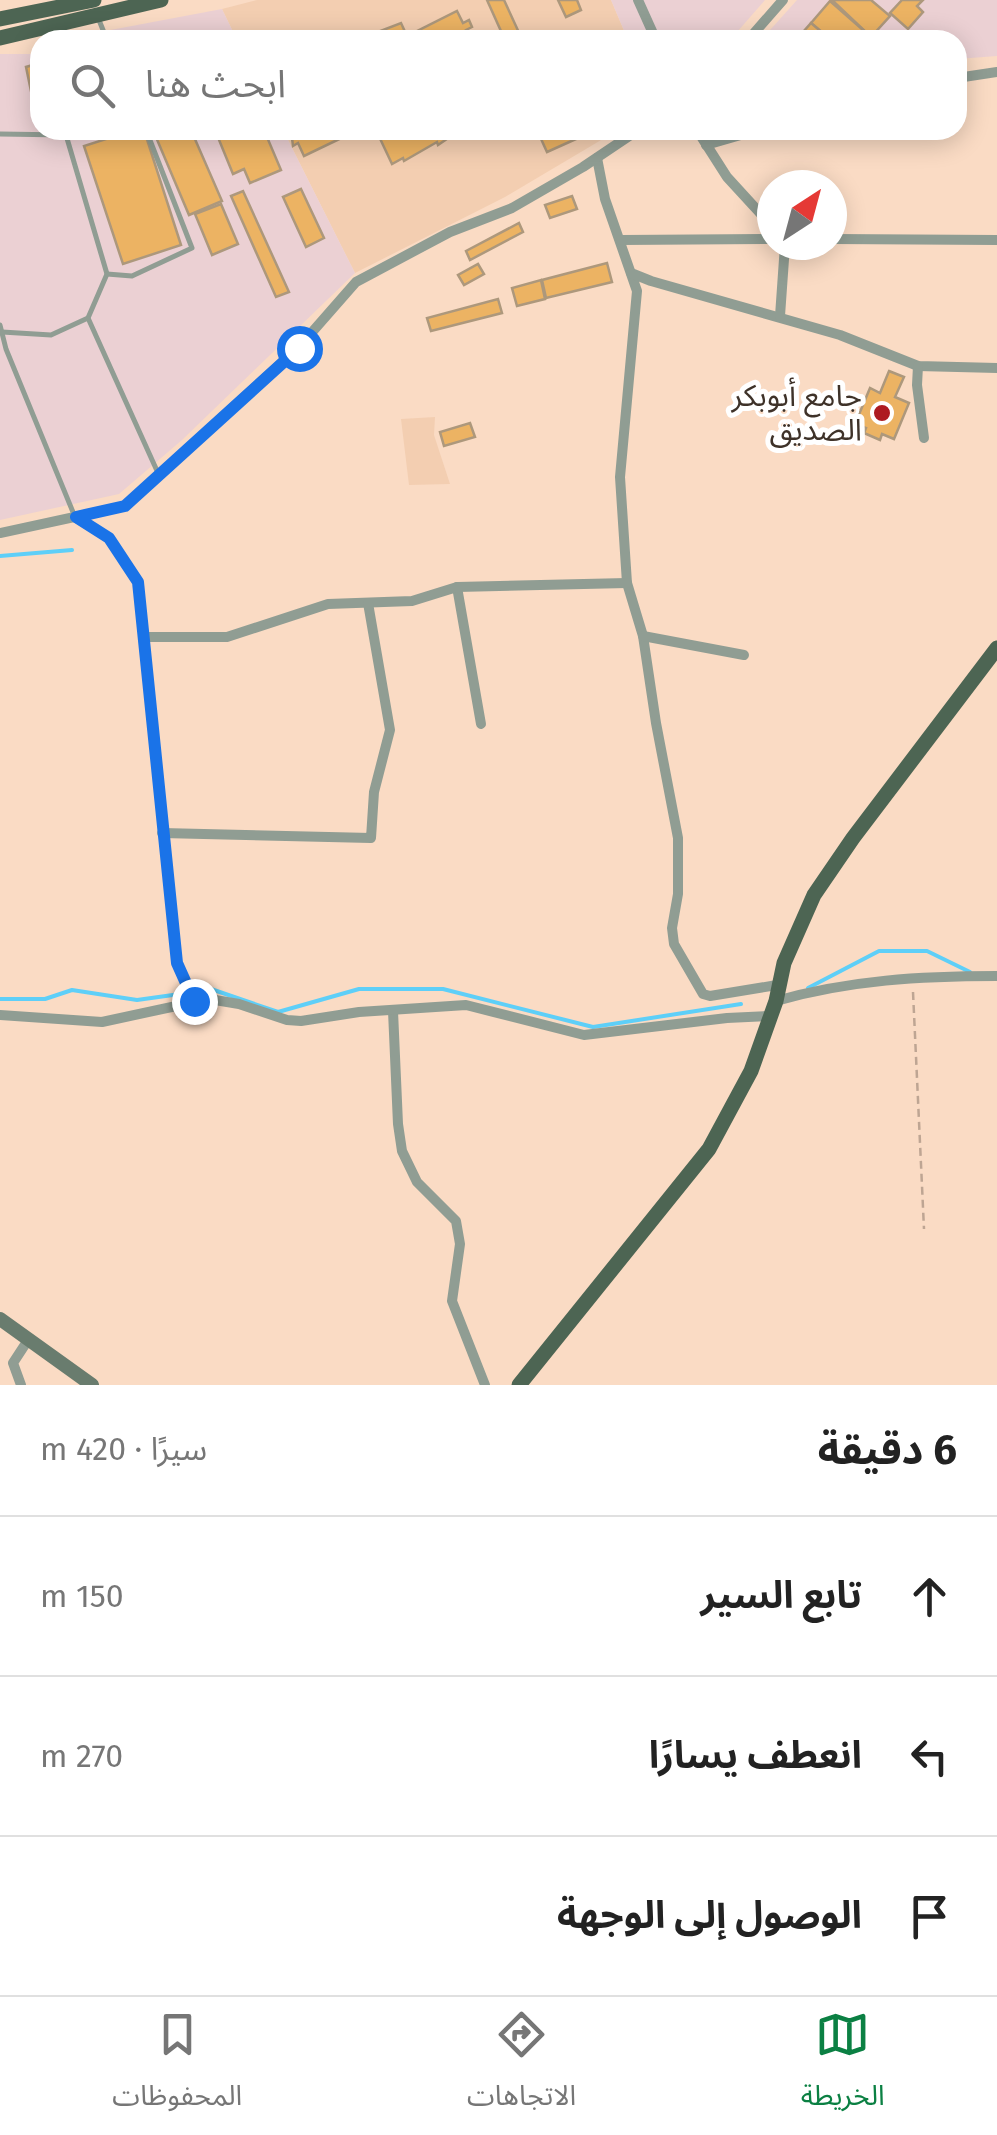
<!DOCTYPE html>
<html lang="ar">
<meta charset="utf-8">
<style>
body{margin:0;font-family:"Fira Sans","Noto Sans Arabic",sans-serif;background:#f6f6f6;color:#222;direction:rtl}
.compass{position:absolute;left:757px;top:170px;width:90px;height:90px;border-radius:50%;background:#fff;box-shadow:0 5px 25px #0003;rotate:36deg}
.stop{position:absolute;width:30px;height:30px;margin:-22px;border:8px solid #1a73e8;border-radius:50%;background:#fff}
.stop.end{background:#1a73e8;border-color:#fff;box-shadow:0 2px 10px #0008}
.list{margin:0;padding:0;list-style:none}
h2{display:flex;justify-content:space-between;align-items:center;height:130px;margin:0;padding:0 40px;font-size:42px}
h2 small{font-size:32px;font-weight:400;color:#767676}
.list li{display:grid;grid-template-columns:65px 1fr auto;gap:30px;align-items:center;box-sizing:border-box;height:160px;padding:0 40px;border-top:2px solid #e0e0e0}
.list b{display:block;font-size:38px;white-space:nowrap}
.list em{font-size:32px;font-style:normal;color:#767676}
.icon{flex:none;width:55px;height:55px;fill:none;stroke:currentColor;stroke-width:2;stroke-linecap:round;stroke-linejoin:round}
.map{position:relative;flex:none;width:997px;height:1385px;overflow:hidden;direction:ltr}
.search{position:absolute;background:#fff;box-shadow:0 5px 25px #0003;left:30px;right:30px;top:30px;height:110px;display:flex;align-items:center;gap:25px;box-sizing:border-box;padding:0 35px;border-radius:30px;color:#767676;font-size:38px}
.sheet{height:610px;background:#fff}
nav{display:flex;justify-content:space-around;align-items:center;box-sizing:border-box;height:140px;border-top:2px solid #e0e0e0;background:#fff;font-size:28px;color:#767676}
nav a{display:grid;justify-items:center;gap:5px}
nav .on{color:#0b8043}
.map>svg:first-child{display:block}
</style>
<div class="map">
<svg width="997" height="1385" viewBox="0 0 997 1385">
<rect width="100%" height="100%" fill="#fadbc4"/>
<g fill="#f3ceb1">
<path d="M 257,0 L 611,0 L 628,40 L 237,40 L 222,9 Z"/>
<path d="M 283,130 L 618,130 L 505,197 L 355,273 Z"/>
<path d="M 435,417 L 434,435 L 450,484 L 409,485 L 401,419 Z"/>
</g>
<g fill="#ebd0d3">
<path d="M 611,0 L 765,0 L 730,40 L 628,40 Z"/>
<path d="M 797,0 L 997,0 L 997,56 L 957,59 L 957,40 L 761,40 Z"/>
<path d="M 222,9 L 237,40 L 64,40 L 68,38 Z"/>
<path d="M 40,50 L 40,130 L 283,130 L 355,273 L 182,440 L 119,494 L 0,520 L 0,54 L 32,54 Z"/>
</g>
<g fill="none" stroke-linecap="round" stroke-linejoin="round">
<g stroke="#5ecff8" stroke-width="4">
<path d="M 0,556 L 72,550"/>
<path d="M 808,988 L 879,951 L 927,951 L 970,972"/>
<path d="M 200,990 L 208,988 L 278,1012 L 359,989 L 443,989 L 593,1027 L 741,1004"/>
<path d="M 0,999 L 45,999 L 72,990 L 137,1000 L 180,994"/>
</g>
</g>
<g fill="#ecb363" stroke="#ad987c" stroke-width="2.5">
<path d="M 487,0 L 504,0 L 521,37 L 505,40 Z"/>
<path d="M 558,0 L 577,0 L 581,10 L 566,17 Z"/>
<path d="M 832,0 L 871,0 L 890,16 L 871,37 Z"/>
<path d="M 902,0 L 923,0 L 917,6 L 923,12 L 908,29 L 890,13 Z"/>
<path d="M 830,1 L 871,37 L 869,40 L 831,40 L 811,23 Z"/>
<path d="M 457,11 L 463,23 L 469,20 L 472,27 L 466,30 L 471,40 L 357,40 L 401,23 L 407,36 Z"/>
<path d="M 811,23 L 831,40 L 796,40 Z"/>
<path d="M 40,63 L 40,95 L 32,96 L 26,67 Z"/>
<path d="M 134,130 L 144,130 L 181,245 L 123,264 L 84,146 Z"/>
<path d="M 153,130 L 191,130 L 222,201 L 189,215 Z"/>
<path d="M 215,130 L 264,130 L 281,170 L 250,183 L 244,169 L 233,174 Z"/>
<path d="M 291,130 L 358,130 L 304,156 L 298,143 L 293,146 Z"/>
<path d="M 376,130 L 452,130 L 454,134 L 438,145 L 437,142 L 404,161 L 403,158 L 392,164 Z"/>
<path d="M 537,130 L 596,130 L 547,152 Z"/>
<path d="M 301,189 L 324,238 L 306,247 L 283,197 Z"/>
<path d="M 243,191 L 289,292 L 276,297 L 231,196 Z"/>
<path d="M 572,196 L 577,209 L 550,218 L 545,205 Z"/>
<path d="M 221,204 L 238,244 L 212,255 L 195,214 Z"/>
<path d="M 519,223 L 523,232 L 470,260 L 466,251 Z"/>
<path d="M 607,263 L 612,282 L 546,298 L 542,280 Z"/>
<path d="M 478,264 L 484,274 L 464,285 L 458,275 Z"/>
<path d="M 541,280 L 545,299 L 517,306 L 512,288 Z"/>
<path d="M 498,299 L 502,313 L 431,331 L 427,318 Z"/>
<path d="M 889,371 L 904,377 L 895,397 L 909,403 L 894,439 L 882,434 L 880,440 L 864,433 L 866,428 L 855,424 L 870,388 L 880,393 Z"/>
<path d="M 470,423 L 475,437 L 444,446 L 440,432 Z"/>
</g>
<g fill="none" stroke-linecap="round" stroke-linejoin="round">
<path stroke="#bea593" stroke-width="2.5" stroke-dasharray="8 5" stroke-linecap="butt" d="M 913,992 L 924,1229"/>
<g stroke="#909d93" stroke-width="5">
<path d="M 99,20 L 107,40"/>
<path d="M 0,134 L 66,135 L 84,130"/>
<path d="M 66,135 L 107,274 L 88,318 L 158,473"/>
<path d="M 107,274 L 132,276 L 192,248 L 146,130"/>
<path d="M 0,325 L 6,349 L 75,517"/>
<path d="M 2,332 L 51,335 L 88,318"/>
</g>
<g stroke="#909d93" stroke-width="10">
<path d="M 638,0 L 656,40"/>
<path d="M 748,40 L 783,0"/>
<path d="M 957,78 L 997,72"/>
<path d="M 697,130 L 727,177 L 772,226"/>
<path d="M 706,145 L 758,130"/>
<path d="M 597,158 L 605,199 L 637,291 L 620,477 L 627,583 L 643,636 L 656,723 L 678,838 L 678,894 L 672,928 L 674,944 L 703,994 L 710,996 L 777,985"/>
<path d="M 832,239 L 997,240"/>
<path d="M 621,240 L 772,239"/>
<path d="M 631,273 L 651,281 L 840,335 L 918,366 L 997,368"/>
<path d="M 780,316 L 785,245"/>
<path d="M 918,366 L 917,385 L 924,438"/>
<path d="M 75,517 L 109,538 L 138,582 L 177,963 L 194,1001"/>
<path d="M 0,533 L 125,506 L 299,347 L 356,282 L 450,232 L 512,208 L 583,167 L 638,130"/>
<path d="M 457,587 L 481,724"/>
<path d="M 643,636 L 744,655"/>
<path d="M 146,637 L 227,637 L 328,604 L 412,601 L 457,587 L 627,583"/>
<path d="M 162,833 L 371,838 L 374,792 L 390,730 L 368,603"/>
<path d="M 776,1001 C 849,980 922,976 997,976"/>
<path d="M 393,1011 L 398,1124 L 402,1151 L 417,1182 L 456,1221 L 460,1244 L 452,1301 L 485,1385"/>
<path d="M 0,1015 L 102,1022 L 209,999 L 239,1004 L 287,1020 L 301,1021 L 359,1012 L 466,1005 L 584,1035 L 727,1018 L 770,1016"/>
<path d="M 21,1385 L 13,1363 L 28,1340"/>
</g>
<path stroke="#697c6e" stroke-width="14" d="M 0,1319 L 92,1385"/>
<g stroke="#4d6553" stroke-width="15">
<path d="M 0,19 L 94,0"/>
<path d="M 0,38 L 161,0"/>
<path d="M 519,1385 L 709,1149 L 751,1071 L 776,1001 L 784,963 L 814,895 L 853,838 L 997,648"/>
</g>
</g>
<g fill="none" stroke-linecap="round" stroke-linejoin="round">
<path stroke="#1a73e8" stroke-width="12" d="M 194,1001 L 177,963 L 138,582 L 109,538 L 76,517 L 125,506 L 299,348"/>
</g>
<circle fill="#ae1b21" stroke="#fff" stroke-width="4" cx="882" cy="413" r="10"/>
<g text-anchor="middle" stroke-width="10" stroke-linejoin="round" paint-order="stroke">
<g font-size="30" fill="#3e3229" stroke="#fff" text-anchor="end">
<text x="862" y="406">جامع أبوبكر<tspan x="862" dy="34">الصديق</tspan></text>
</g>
</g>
</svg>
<svg class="compass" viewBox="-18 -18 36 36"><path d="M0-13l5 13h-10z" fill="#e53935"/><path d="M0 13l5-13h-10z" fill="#767676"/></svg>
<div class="stop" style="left:299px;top:348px"></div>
<div class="stop end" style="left:194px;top:1001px"></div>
<div class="search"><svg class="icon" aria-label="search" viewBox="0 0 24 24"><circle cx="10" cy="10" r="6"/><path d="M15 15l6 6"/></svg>ابحث هنا</div>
</div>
<section class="sheet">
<h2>6 دقيقة<small>سيرًا · 420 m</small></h2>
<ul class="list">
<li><svg class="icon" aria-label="ahead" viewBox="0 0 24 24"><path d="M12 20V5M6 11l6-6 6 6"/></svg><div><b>تابع السير</b></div><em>150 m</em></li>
<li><svg class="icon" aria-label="left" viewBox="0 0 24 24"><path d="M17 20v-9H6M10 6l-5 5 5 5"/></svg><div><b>انعطف يسارًا</b></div><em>270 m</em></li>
<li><svg class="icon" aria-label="arrive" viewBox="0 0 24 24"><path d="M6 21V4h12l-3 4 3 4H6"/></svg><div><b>الوصول إلى الوجهة</b></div></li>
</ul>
</section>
<nav>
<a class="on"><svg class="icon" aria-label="map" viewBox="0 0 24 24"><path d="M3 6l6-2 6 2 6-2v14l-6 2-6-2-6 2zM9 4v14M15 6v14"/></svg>الخريطة</a>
<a><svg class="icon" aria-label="directions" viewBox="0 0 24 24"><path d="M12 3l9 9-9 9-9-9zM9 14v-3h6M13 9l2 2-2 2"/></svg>الاتجاهات</a>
<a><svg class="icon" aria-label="saved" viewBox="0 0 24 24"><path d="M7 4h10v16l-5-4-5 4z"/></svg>المحفوظات</a>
</nav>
